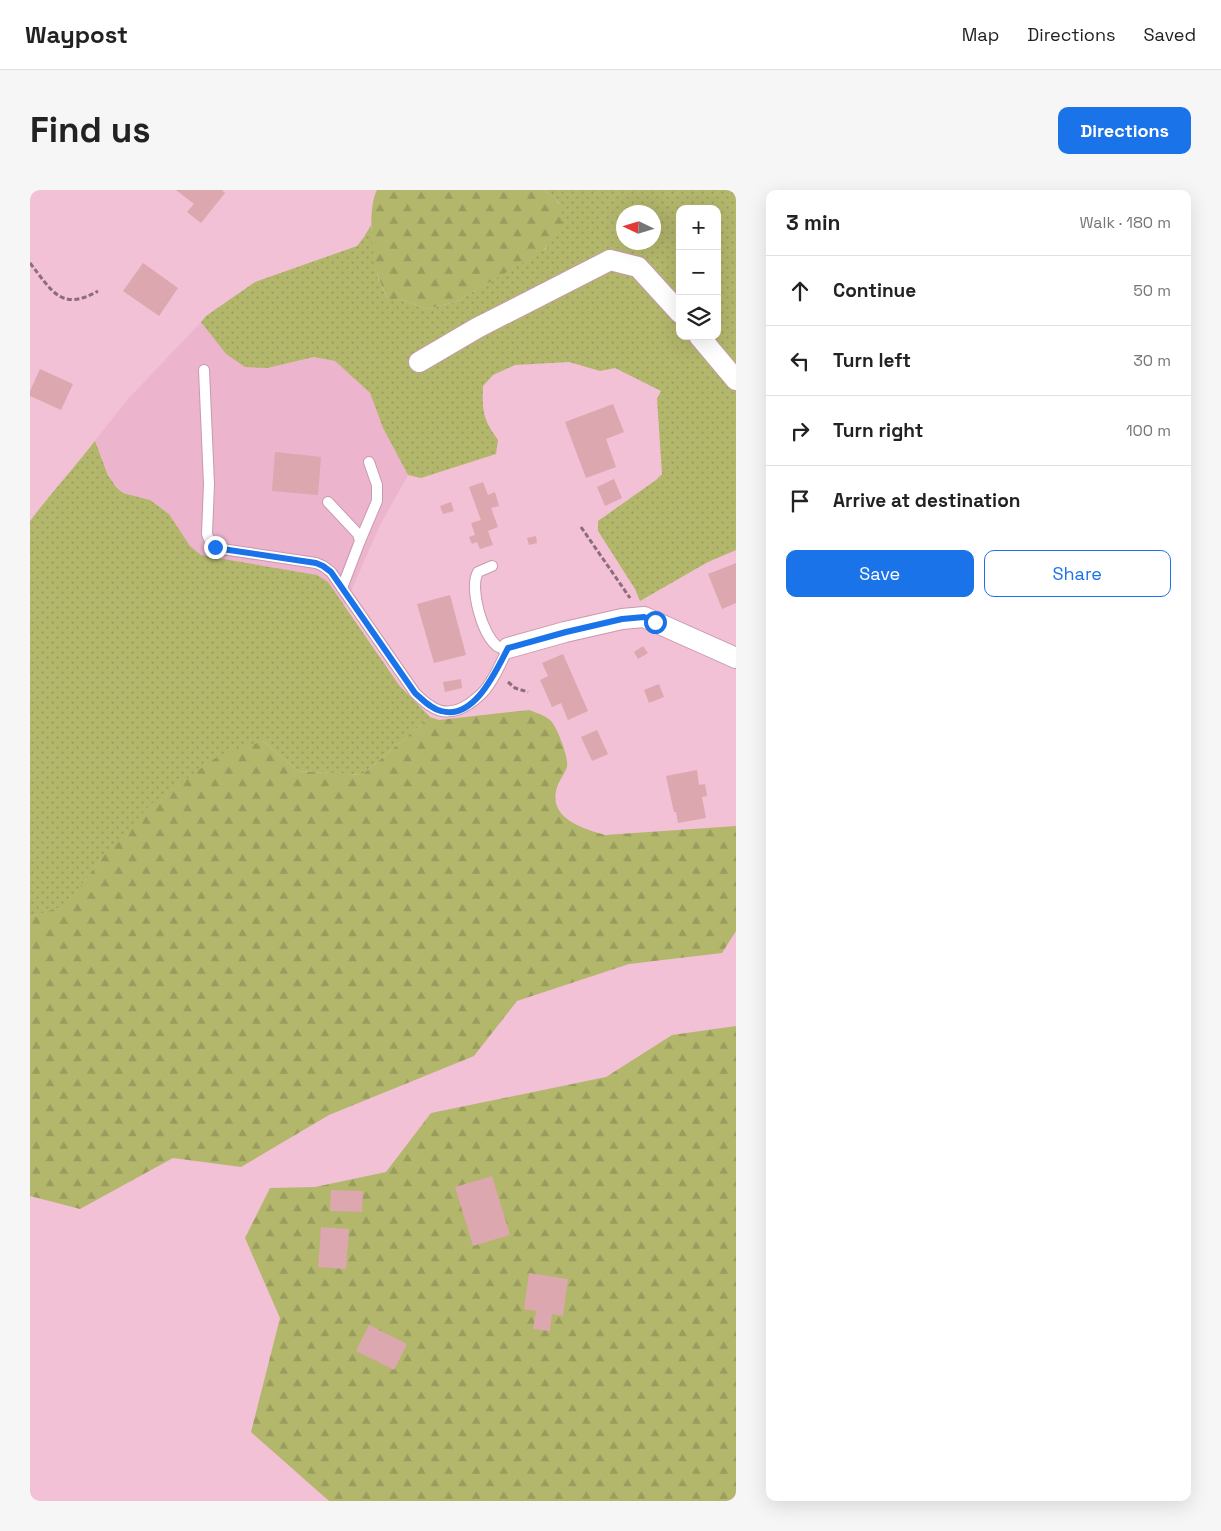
<!DOCTYPE html>
<meta charset="utf-8">
<style>
body{margin:0;font-family:"Space Grotesk",sans-serif;background:#f6f6f6;color:#222}
.controls{position:absolute;right:15px;top:15px;display:grid;overflow:hidden;border-radius:10px;box-shadow:0 5px 20px #0002}
.controls button{width:45px;height:45px;display:grid;place-items:center;padding:0;border:0;border-bottom:1px solid #e0e0e0;background:#fff;color:#222;font:25px sans-serif}
.compass{position:absolute;left:586px;top:15px;width:45px;height:45px;border-radius:50%;background:#fff;box-shadow:0 5px 20px #0002;rotate:274deg}
.stop{position:absolute;width:15px;height:15px;margin:-11px;border:4px solid #1a73e8;border-radius:50%;background:#fff}
.stop.end{background:#1a73e8;border-color:#fff;box-shadow:0 1px 5px #0008}
.list{margin:0;padding:0;list-style:none}
h2{display:flex;justify-content:space-between;align-items:center;height:65px;margin:0;padding:0 20px;font-size:21px}
h2 small{font-size:16px;font-weight:400;color:#767676}
.list li{display:grid;grid-template-columns:32px 1fr auto;gap:15px;align-items:center;box-sizing:border-box;height:70px;padding:0 20px;border-top:1px solid #e0e0e0}
.list b{display:block;font-size:19px;white-space:nowrap}
.list em{font-size:16px;font-style:normal;color:#767676}
.actions{display:flex;gap:10px;padding:15px 20px}
.actions a{flex:1;padding:11px 0;border:1px solid #1a73e8;border-radius:10px;text-align:center;font-size:18px;color:#1a73e8}
.actions .main{background:#1a73e8;color:#fff}
.icon{flex:none;width:28px;height:28px;fill:none;stroke:currentColor;stroke-width:2;stroke-linecap:round;stroke-linejoin:round}
.map{position:relative;flex:none;width:706px;height:1311px;overflow:hidden;border-radius:10px}
header{display:flex;align-items:center;gap:30px;box-sizing:border-box;height:70px;padding:0 25px;background:#fff;border-bottom:1px solid #e0e0e0}
header strong{font-size:24px}
nav{display:flex;gap:28px;margin-inline-start:auto;font-size:18px}
.intro{display:flex;align-items:center;justify-content:space-between;box-sizing:border-box;height:120px;padding:0 30px}
h1{margin:0;font-size:35px}
.button{padding:12px 22px;border-radius:10px;background:#1a73e8;color:#fff;font-size:18px;font-weight:700}
main{display:flex;gap:30px;padding:0 30px}
aside{flex:1;background:#fff;border-radius:10px;box-shadow:0 5px 20px #0002}
.map>svg:first-child{display:block}
</style>
<header>
<strong>Waypost</strong>
<nav><a>Map</a><a>Directions</a><a>Saved</a></nav>
</header>
<div class="intro"><h1>Find us</h1><a class="button">Directions</a></div>
<main>
<div class="map">
<svg width="706" height="1311" viewBox="0 0 706 1311">
<defs>
<pattern id="grass-dots" width="8" height="8" patternUnits="userSpaceOnUse" patternTransform="scale(1.25)"><rect width="8" height="8" fill="#b3b76c"/><path d="M2 2h.1M6 6h.1" fill="none" stroke="#999c5d" stroke-width="1.8" stroke-linecap="round"/></pattern>
<pattern id="forest-firs" width="22" height="20" patternUnits="userSpaceOnUse" patternTransform="scale(1.25)"><rect width="22" height="20" fill="#b3b76c"/><path d="M5 1l3.5 6h-7zM16 11l3.5 6h-7z" fill="#999c5d"/></pattern>
</defs>
<rect width="100%" height="100%" fill="#f2c1d6"/>
<path fill="#ecb4cd" d="M 171,132 L 196,164 L 260,173 L 284,167 L 305,171 L 340,203 L 353,238 L 378,285 L 349,337 L 314,417 L 298,392 L 287,385 L 171,365 L 160,356 L 139,324 L 120,310 L 93,303 L 82,292 L 65,251 L 98,209 Z"/>
<g fill="url(#grass-dots)" fill-rule="evenodd">
<path d="M 515,0 L 706,0 L 706,360 L 678,372 L 610,411 L 605,399 L 568,341 L 568,331 L 626,290 L 632,284 L 627,209 L 631,201 L 585,178 L 570,181 L 539,172 L 485,175 L 463,185 L 453,196 C 452,221 453,229 468,250 L 466,264 L 391,288 L 378,285 L 353,238 L 340,203 L 305,171 L 284,167 L 237,178 L 215,177 L 196,164 L 171,132 L 176,126 L 225,92 L 327,56 L 334,47 L 341,35 L 348,88 L 358,110 L 371,109 L 396,119 L 425,112 L 517,58 L 529,13 ZM 650,19 L 687,19 L 687,146 L 650,146 ZM 594,22 L 624,22 L 624,52 L 594,52 Z"/>
<path d="M 65,251 L 78,285 L 86,297 L 93,303 L 120,310 L 139,324 L 160,356 L 171,365 L 287,385 L 298,392 L 369,495 L 400,527 L 332,585 L 268,581 L 233,551 L 71,669 L 36,716 L 0,727 L 0,331 C 21,303 44,278 65,251 Z"/>
</g>
<g fill="url(#forest-firs)">
<path d="M 347,0 L 515,0 C 519,4 526,9 529,14 C 539,34 525,53 508,64 L 425,112 L 396,119 L 371,109 L 358,111 C 356,103 351,96 349,89 C 342,70 337,18 347,0 Z"/>
<path d="M 499,520 C 507,523 514,525 520,530 C 527,536 539,568 537,577 C 534,585 528,592 526,601 C 520,629 554,639 575,645 L 706,636 L 706,741 L 692,763 L 599,774 L 487,811 L 444,866 L 299,925 L 211,977 L 143,968 L 50,1019 L 0,1006 L 0,727 L 36,715 L 71,669 L 121,614 L 187,567 L 233,551 L 268,581 L 332,585 L 400,527 L 409,530 Z"/>
<path d="M 706,836 L 706,1311 L 299,1311 L 221,1242 L 250,1128 L 215,1048 L 240,998 L 285,997 L 356,982 L 401,923 L 576,887 L 642,845 Z"/>
</g>
<g fill="#dca7ae">
<path d="M 146,0 L 192,0 L 195,3 L 171,33 L 157,22 L 164,14 Z"/>
<path d="M 113,73 L 148,98 L 129,126 L 93,101 Z"/>
<path d="M 10,179 L 43,194 L 31,220 L 0,206 L 0,201 Z"/>
<path d="M 583,214 L 594,242 L 576,249 L 586,277 L 556,288 L 535,232 Z"/>
<path d="M 245,262 L 291,267 L 288,305 L 242,301 Z"/>
<path d="M 584,289 L 592,308 L 575,316 L 567,297 Z"/>
<path d="M 453,292 L 458,305 L 465,302 L 469,316 L 461,318 L 468,337 L 458,341 L 463,355 L 450,359 L 447,352 L 442,354 L 439,347 L 445,345 L 441,333 L 451,330 L 439,297 Z"/>
<path d="M 421,312 L 424,321 L 413,324 L 410,316 Z"/>
<path d="M 506,346 L 507,353 L 499,355 L 497,348 Z"/>
<path d="M 706,373 L 706,413 L 692,419 L 678,384 Z"/>
<path d="M 420,405 L 436,465 L 404,473 L 387,414 Z"/>
<path d="M 613,456 L 618,463 L 608,469 L 604,462 Z"/>
<path d="M 533,464 L 558,521 L 538,530 L 531,513 L 522,517 L 510,490 L 518,486 L 512,473 Z"/>
<path d="M 431,489 L 432,498 L 415,502 L 413,492 Z"/>
<path d="M 629,494 L 634,507 L 619,513 L 614,500 Z"/>
<path d="M 567,540 L 578,564 L 562,571 L 551,547 Z"/>
<path d="M 667,580 L 669,595 L 675,594 L 677,606 L 672,607 L 676,628 L 648,633 L 646,622 L 644,622 L 636,586 Z"/>
<path d="M 462,986 L 480,1045 L 443,1056 L 425,997 Z"/>
<path d="M 301,1000 L 333,1001 L 332,1022 L 300,1021 Z"/>
<path d="M 291,1037 L 319,1039 L 316,1079 L 288,1077 Z"/>
<path d="M 499,1083 L 538,1089 L 533,1126 L 522,1124 L 520,1141 L 503,1139 L 506,1121 L 494,1119 Z"/>
<path d="M 339,1135 L 377,1154 L 364,1180 L 326,1161 Z"/>
</g>
<g fill="none" stroke-linecap="round" stroke-linejoin="round">
<g stroke="#c899ae" stroke-width="12">
<g id="lane">
<path d="M 174,180 L 179,294 L 177,344 L 180,352 L 192,359 L 286,373 L 293,376 L 301,382 L 385,503 C 402,520 416,529 439,514 C 446,509 453,504 458,496 C 466,485 472,471 478,458 C 474,458 470,458 467,456 C 452,444 439,398 448,382 L 462,376"/>
<path d="M 298,312 L 328,344 L 330,351 L 312,398"/>
<path d="M 330,351 L 347,311 L 347,295 L 339,272"/>
</g>
</g>
<g stroke="#c899ae" stroke-width="22">
<g id="street">
<path d="M 669,146 L 706,190"/>
<path d="M 389,172 L 447,138 L 580,70 L 608,77 L 650,123"/>
<path d="M 478,458 L 535,442 L 592,429 L 614,427 L 706,468"/>
</g>
</g>
<g stroke="#8e6d7b" stroke-width="3" stroke-dasharray="5 2.5" stroke-linecap="butt">
<path d="M 0,73 C 22,101 31,122 68,101"/>
<path d="M 551,337 L 600,408"/>
<path d="M 478,492 L 485,498 L 498,502"/>
</g>
<use href="#lane" stroke="#fff" stroke-width="10"/>
<use href="#street" stroke="#fff" stroke-width="20"/>
</g>
<g fill="none" stroke-linecap="round" stroke-linejoin="round">
<path stroke="#1a73e8" stroke-width="6" d="M 185,357 L 192,359 L 286,373 L 293,376 L 301,382 L 385,503 C 393,510 401,519 411,521 C 444,531 466,481 478,458 L 536,442 L 592,429 L 614,427 L 625,432"/>
</g>
</svg>
<div class="controls">
<button>+</button>
<button>−</button>
<button><svg class="icon" aria-label="layers" viewBox="0 0 24 24"><path d="M12 4l9 5-9 5-9-5zM3 14l9 5 9-5"/></svg></button>
</div>
<svg class="compass" viewBox="-18 -18 36 36"><path d="M0-13l5 13h-10z" fill="#e53935"/><path d="M0 13l5-13h-10z" fill="#767676"/></svg>
<div class="stop" style="left:625px;top:432px"></div>
<div class="stop end" style="left:185px;top:357px"></div>
</div>
<aside>
<h2>3 min<small>Walk · 180 m</small></h2>
<ul class="list">
<li><svg class="icon" aria-label="ahead" viewBox="0 0 24 24"><path d="M12 20V5M6 11l6-6 6 6"/></svg><div><b>Continue</b></div><em>50 m</em></li>
<li><svg class="icon" aria-label="left" viewBox="0 0 24 24"><path d="M17 20v-9H6M10 6l-5 5 5 5"/></svg><div><b>Turn left</b></div><em>30 m</em></li>
<li><svg class="icon" aria-label="right" viewBox="0 0 24 24"><path d="M7 20v-9h11M14 6l5 5-5 5"/></svg><div><b>Turn right</b></div><em>100 m</em></li>
<li><svg class="icon" aria-label="arrive" viewBox="0 0 24 24"><path d="M6 21V4h12l-3 4 3 4H6"/></svg><div><b>Arrive at destination</b></div></li>
</ul>
<div class="actions"><a class="main">Save</a><a>Share</a></div>
</aside>
</main>
